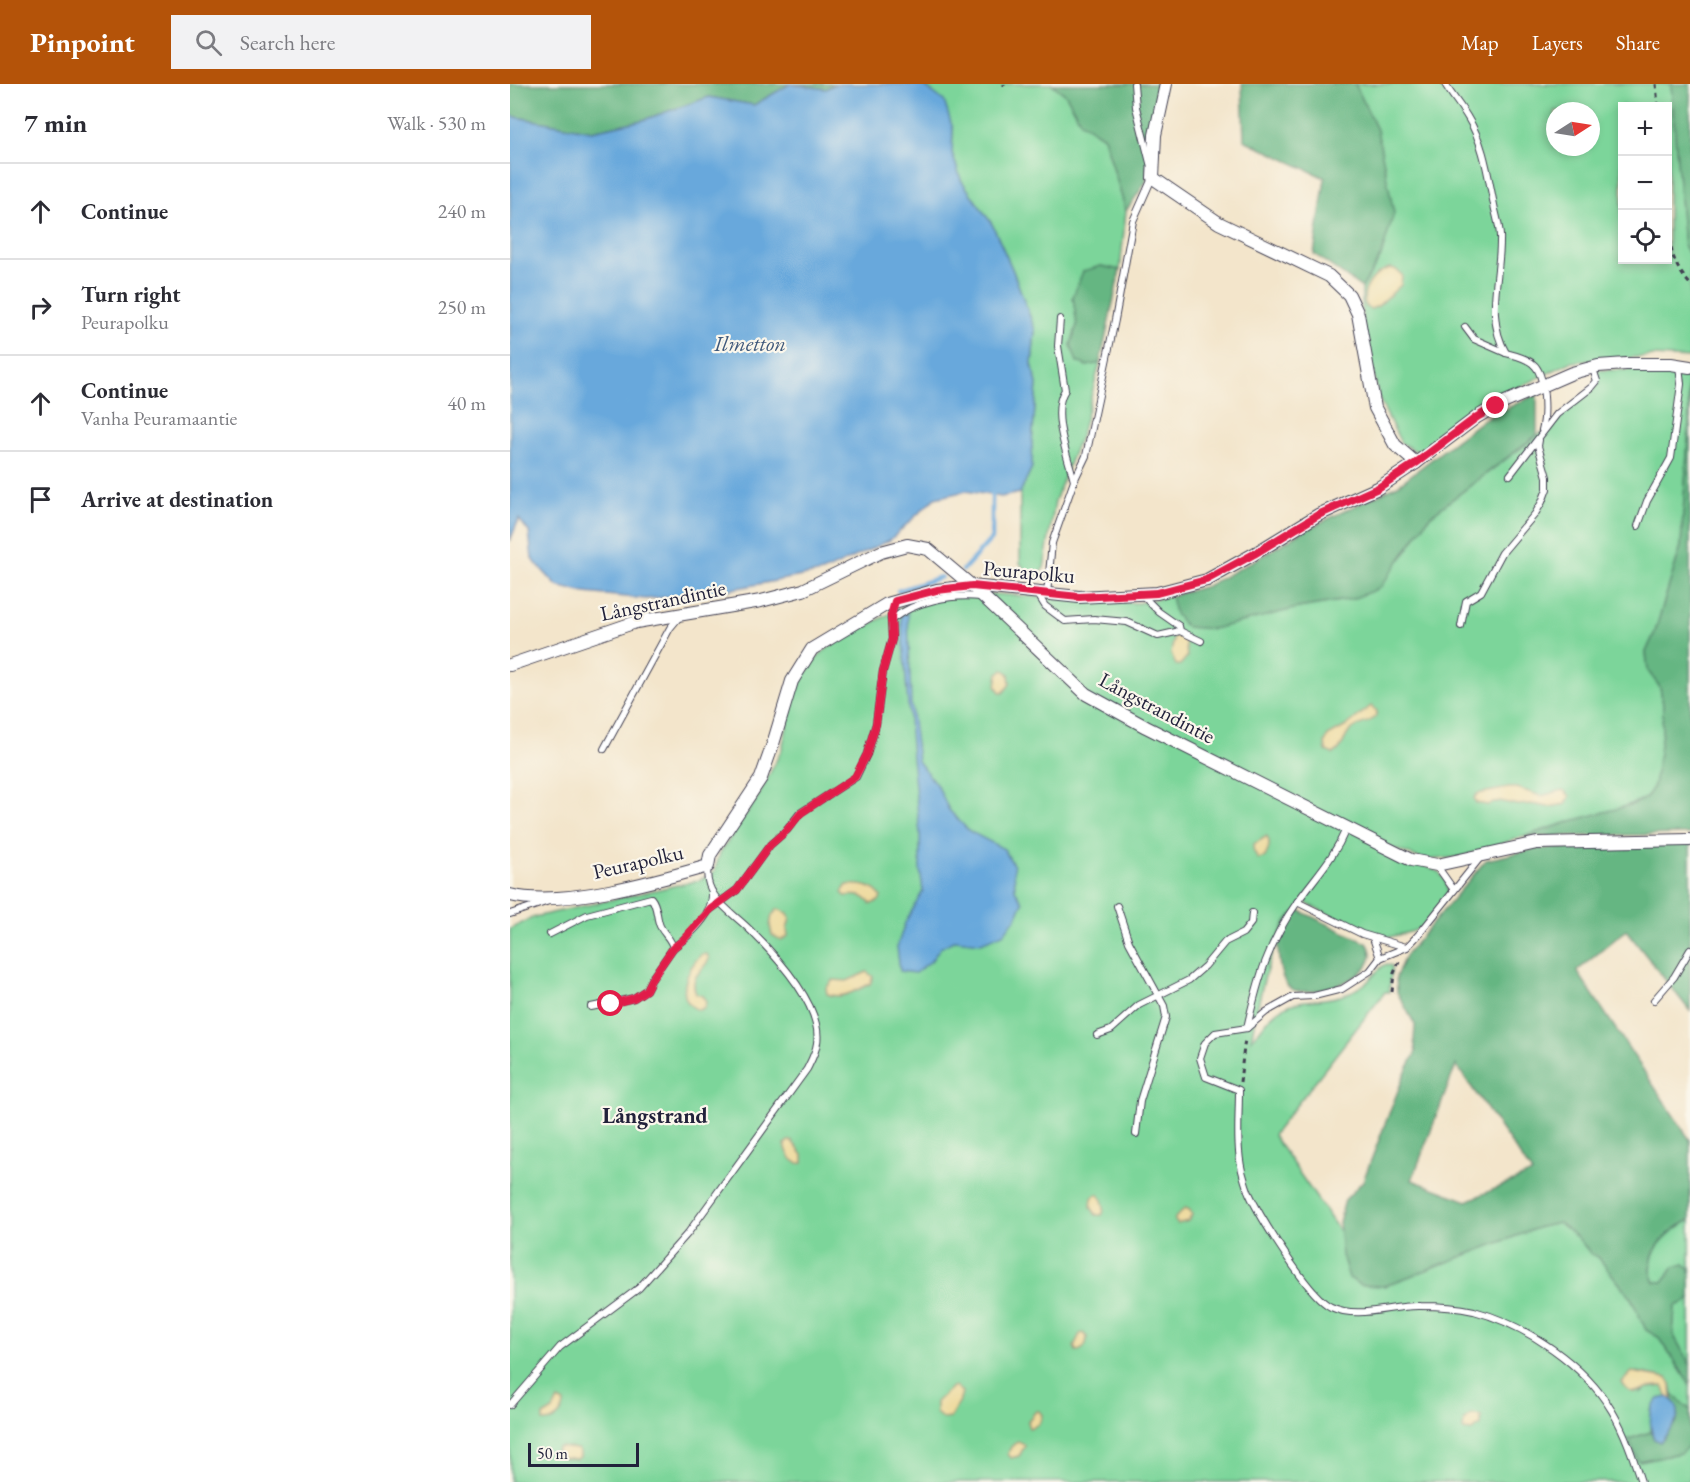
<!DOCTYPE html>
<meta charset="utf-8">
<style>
body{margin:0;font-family:"EB Garamond",serif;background:#f2f2f3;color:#2b2b33}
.controls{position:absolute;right:18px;top:18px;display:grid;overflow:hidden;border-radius:0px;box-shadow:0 3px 9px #0003}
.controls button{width:54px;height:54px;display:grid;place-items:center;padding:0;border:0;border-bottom:2px solid #e1e1e2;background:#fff;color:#2b2b33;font:30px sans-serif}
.compass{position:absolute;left:1036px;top:18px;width:54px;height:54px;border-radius:50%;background:#fff;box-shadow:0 3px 9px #0003;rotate:78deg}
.scale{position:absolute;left:18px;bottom:15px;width:111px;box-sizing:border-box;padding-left:6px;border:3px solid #22223b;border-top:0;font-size:16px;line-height:21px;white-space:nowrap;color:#22223b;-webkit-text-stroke:4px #fbf7ec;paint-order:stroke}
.stop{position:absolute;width:18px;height:18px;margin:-14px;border:4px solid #e11d48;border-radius:50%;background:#fff}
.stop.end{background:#e11d48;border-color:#fff;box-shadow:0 2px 6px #0008}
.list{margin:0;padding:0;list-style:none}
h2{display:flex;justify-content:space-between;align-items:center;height:78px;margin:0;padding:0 24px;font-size:26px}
h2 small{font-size:20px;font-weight:400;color:#7c7c81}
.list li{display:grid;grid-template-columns:39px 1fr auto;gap:18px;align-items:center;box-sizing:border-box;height:96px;padding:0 24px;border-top:2px solid #e1e1e2}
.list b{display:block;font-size:22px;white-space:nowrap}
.list p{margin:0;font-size:20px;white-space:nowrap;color:#7c7c81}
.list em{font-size:20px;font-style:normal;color:#7c7c81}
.icon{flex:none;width:33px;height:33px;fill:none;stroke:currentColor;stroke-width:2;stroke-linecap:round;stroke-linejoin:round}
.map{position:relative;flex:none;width:1180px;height:1398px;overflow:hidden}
header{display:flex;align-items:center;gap:36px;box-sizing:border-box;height:84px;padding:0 30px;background:#b45309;color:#fff}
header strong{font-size:28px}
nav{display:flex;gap:33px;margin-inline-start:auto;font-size:21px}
.search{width:420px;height:54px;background:#f2f2f3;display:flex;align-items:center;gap:15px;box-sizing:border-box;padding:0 21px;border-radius:0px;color:#7c7c81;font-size:22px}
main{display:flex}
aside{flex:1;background:#fff}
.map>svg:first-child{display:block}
</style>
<header>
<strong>Pinpoint</strong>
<div class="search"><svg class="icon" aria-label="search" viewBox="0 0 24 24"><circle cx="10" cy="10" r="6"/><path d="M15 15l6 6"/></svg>Search here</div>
<nav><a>Map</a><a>Layers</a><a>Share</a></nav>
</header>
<main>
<aside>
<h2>7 min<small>Walk · 530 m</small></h2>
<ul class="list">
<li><svg class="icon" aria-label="ahead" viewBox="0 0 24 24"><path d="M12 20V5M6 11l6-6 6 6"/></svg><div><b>Continue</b></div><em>240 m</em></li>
<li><svg class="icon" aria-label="right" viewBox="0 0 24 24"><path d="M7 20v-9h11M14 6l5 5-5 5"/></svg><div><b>Turn right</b><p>Peurapolku</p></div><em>250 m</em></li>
<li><svg class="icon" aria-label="ahead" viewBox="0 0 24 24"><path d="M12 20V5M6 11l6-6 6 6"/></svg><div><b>Continue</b><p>Vanha Peuramaantie</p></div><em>40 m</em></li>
<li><svg class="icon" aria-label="arrive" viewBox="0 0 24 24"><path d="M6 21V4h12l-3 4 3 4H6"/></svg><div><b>Arrive at destination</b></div></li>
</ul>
</aside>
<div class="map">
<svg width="1180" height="1398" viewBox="0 0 1180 1398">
<rect width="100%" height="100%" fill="#fbf7ec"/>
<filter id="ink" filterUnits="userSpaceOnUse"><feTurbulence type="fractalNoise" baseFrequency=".0167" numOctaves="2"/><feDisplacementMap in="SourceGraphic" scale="12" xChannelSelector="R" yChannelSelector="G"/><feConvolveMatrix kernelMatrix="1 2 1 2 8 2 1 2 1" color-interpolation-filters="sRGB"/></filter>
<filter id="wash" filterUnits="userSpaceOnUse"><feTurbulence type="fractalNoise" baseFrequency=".008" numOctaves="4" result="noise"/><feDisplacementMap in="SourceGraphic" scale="24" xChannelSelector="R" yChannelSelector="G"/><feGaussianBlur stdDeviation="1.35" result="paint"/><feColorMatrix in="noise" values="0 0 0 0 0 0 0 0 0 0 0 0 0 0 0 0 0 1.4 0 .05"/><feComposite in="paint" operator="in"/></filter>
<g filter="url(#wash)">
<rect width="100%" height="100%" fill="#f3e5cb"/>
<g fill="#7cd59a" stroke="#4f7c6a" stroke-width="1.5" fill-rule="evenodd">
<path d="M 412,0 L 542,0 L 556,11 L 571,38 L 594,53 L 616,127 L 610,186 L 591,182 L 563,213 L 567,241 L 561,261 L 567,277 L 577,282 L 590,279 L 572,347 L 545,417 L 534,484 L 523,496 L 510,479 L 510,409 L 522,383 L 522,358 L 527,300 L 522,280 L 525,246 L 503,187 L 482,140 L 451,96 L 442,69 L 443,45 L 417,4 Z"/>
<path d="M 845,0 L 1161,0 L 1174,163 L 1180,171 L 1180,274 L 1143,272 L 1061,278 L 971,322 L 911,370 L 891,359 L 869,315 L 852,237 L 852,204 L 871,172 L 867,46 ZM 1112,22 L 1158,22 L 1158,176 L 1112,176 ZM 1045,27 L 1081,27 L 1081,63 L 1045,63 Z"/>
<path d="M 1085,286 L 1178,286 L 1179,338 L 1171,462 L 1145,548 L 1136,568 L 1138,587 L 1150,603 L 1153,620 L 1152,648 L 1147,685 L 1144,702 L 1136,714 L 1106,726 L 1065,736 L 950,773 L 916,776 L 852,754 L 929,788 L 935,796 L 938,811 L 913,842 L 904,847 L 876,854 L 860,849 L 797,820 L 795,815 C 787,829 775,838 769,853 C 754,886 748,921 741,956 C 752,946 758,931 773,924 C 792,913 814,919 836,910 C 843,907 851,903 856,899 C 864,893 868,883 877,880 L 882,882 L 879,908 L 875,908 L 763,1051 L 830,1148 L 832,1171 L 874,1202 L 1030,1143 L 1049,1139 L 1068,1154 L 1081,1170 L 1088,1173 L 1121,1214 L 1136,1246 L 1150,1254 L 1180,1301 L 1180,1326 L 1163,1311 L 1161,1300 L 1157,1294 L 1127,1288 L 1130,1309 L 1137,1304 L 1154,1302 L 1158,1313 L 1149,1315 L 1141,1326 L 1141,1348 L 1119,1355 L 1129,1377 L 1170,1369 L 1180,1361 L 1180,1398 L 0,1398 L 0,845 L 24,833 L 190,796 L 204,788 L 210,769 L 249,711 L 272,665 L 280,629 L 287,605 L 295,590 L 309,571 L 329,556 L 405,517 L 426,511 L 455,508 L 628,519 L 661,512 L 666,530 L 788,524 L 842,515 L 892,474 L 920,432 L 1043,340 L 1066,317 L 1082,306 L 1089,298 Z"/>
<path d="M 1180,1136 L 1180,1185 L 1174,1180 L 1159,1190 L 1153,1198 L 1145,1198 C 1131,1171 1157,1148 1180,1136 Z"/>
<path d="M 1180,1214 L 1180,1281 L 1163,1250 L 1165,1222 L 1176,1218 Z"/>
</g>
<g fill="#65b682" stroke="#446c5e" stroke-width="1.5" fill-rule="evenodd">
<path d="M 0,0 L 325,0 L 316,5 L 280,0 L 244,21 L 199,13 L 133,36 L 82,47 L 0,32 Z"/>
<path d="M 542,0 L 647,0 L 636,98 L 616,127 L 594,53 L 571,38 L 556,11 Z"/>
<path d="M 732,0 L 845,0 L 867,46 L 884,129 L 871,172 L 852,204 L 804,170 L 815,94 L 734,56 Z"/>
<path d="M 1161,0 L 1180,0 L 1180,171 L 1174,163 Z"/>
<path d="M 591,182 L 610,186 L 590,279 L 577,282 L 567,278 L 561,261 L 567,241 L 563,213 L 573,187 Z"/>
<path d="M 1178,286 L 1180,288 L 1180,750 L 1013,753 L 1065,736 L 1124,720 L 1136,714 L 1144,702 L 1152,648 L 1153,620 L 1150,603 L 1138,587 L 1136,568 L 1145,548 L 1171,462 L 1179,338 Z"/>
<path d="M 1027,310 L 1027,351 L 920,432 L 870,504 L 842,515 L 788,524 L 703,545 L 676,543 L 665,530 L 661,512 L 697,502 L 754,471 L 793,447 L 888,401 L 973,336 Z"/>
<path d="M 1180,759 L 1180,927 L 1116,846 L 1067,887 L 1180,1056 L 1180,1136 C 1158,1147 1130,1171 1145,1198 L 1153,1198 L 1164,1183 L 1174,1180 L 1180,1185 L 1180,1214 L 1176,1218 L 1165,1222 L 1163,1250 L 1180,1281 L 1180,1301 L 1150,1254 L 1136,1246 L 1121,1214 L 1088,1173 L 1081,1170 L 1068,1154 L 1049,1139 L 1030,1143 L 874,1202 L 851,1201 L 839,1194 L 832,1171 L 829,1138 L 835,1116 L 853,1097 L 894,991 L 906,968 L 904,957 L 905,941 L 887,908 L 886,893 L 895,872 L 976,776 L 1025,765 ZM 946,981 L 1022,1089 L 957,1117 L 902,1096 Z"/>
<path d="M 788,826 L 857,859 C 880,892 796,917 780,904 C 770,896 769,877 768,865 C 767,851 776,833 788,826 Z"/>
<path d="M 1163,1311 L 1180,1326 L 1180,1361 L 1170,1369 L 1128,1377 L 1119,1355 L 1141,1348 L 1144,1355 L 1150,1358 L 1167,1337 L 1165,1319 L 1162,1316 Z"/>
</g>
<g fill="#eeda9e" stroke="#887e6c" stroke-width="1.5">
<path d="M 880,184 L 885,185 L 892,191 L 891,201 L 868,222 L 861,225 L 856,223 C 849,207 864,188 880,184 Z"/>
<path d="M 669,551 L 675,554 L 677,573 L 670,581 L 666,581 L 661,570 L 664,552 Z"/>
<path d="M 494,586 L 499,590 L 500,600 L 493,609 L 490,608 L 486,602 L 488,589 Z"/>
<path d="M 861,622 L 867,627 L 866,633 C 858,640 848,639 840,647 C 833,655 833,665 823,670 L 816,667 L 815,658 L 818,652 L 836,642 Z"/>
<path d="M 998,704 L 1007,704 L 1031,712 L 1053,706 L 1060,712 L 1056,720 L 1039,723 L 1021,720 L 1007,721 L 990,717 L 978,721 L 966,719 L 964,714 L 967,710 Z"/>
<path d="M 757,752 C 761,759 759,766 755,773 L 748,775 L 743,766 L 744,760 Z"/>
<path d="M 337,801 C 350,800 364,801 371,813 L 369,817 L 361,820 C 352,810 348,811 335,812 L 332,808 Z"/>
<path d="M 268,825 L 278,829 L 280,834 L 277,845 L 278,852 L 271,856 L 262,851 L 260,842 L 262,831 Z"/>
<path d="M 192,870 L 197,870 L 199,875 C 192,889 179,891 186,910 L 192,912 L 196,917 L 195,923 L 189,926 C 163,917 177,883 192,870 Z"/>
<path d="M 357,888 L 363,893 L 360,900 C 345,906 334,916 317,910 L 316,904 L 323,896 L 337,897 Z"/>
<path d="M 278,1057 L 282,1057 L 293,1071 L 293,1079 C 282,1081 277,1069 275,1060 Z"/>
<path d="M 585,1111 L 589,1111 C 593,1116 596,1125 592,1131 L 586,1131 L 581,1123 L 582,1114 Z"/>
<path d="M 675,1124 L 680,1126 L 682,1131 L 678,1137 L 668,1140 L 665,1137 L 665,1134 Z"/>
<path d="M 573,1249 L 577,1253 C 577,1260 574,1267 566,1267 L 564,1262 L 570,1250 Z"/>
<path d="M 1122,1288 L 1157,1294 L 1161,1300 L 1162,1316 L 1158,1313 L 1153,1302 C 1149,1302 1142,1302 1137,1304 C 1126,1309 1119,1312 1112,1298 Z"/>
<path d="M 445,1302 L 452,1308 L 449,1319 L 440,1334 L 433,1335 L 426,1329 L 426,1318 L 442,1303 Z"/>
<path d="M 48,1316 L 54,1319 C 54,1329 44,1339 33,1338 L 33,1332 L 43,1326 Z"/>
<path d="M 526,1327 L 529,1327 L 532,1331 C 531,1338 526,1343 519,1344 L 517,1338 Z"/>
<path d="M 961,1331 L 967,1331 L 971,1333 L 971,1341 L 962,1347 L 953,1346 L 954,1337 Z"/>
<path d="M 508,1357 L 514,1360 L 515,1362 L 509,1372 L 501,1374 L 498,1370 L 501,1363 Z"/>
<path d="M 49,1363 L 67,1365 L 70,1368 L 70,1373 L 66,1375 L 50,1373 L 46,1365 Z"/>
</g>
<g fill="#68a8dc" stroke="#45658c" stroke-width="1.5">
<path d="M 280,0 L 316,5 L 325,0 L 412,0 L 434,17 L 443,45 L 442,69 L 451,96 L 482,140 L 503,187 L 525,246 L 522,280 L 527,300 L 522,358 L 522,383 L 510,409 L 491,413 L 456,407 L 425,414 L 380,456 L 313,488 L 201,509 L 136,515 L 75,509 L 47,502 L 22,475 L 19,448 L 9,435 L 0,457 L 0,32 L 82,47 L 133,36 L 199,13 L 244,21 Z"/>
<path d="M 398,529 L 401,620 L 408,677 L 428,703 L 439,726 L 459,747 L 494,765 L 504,782 L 505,806 L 513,818 L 506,834 L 493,850 L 471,859 L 445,856 L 430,864 L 421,877 L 405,889 L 390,887 L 387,863 L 395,839 L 413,807 L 410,785 L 410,750 L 402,673 L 391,531 Z"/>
<path d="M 1158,1313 C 1180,1329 1161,1343 1150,1358 L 1144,1355 C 1139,1341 1138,1326 1149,1315 Z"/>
</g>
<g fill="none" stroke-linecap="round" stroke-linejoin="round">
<g stroke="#68a8dc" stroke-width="4.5">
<path d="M 453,486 L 482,454 L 482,411"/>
<path d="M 388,507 L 431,493"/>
</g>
</g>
</g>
<g filter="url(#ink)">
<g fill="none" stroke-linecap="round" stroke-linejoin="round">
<g stroke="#413f51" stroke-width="8">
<g id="service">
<path d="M 624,0 L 626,23 L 640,79"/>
<path d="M 935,0 C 942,12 951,22 958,34 C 974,60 978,92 984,121 C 986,132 991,145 990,157 C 990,195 975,233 996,269 L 964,255 L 955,243"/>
<path d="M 550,235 L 548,262 L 555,306 C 540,328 558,372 564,397"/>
<path d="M 996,269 C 1004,271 1017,274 1023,280 C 1036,290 1036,331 1032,346"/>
<path d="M 1000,391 L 1047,330 L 1082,303 L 1087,297 L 1082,282"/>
<path d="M 1128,442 L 1137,417 L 1161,374 L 1171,300 L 1169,281"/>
<path d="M 527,509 L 535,522 L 555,537 L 584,535 L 617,538 L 648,552 L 670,547 L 691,557"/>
<path d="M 537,510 L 542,459 L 564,397 L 576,372 L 605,236 L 623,137 L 643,92"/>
<path d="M 632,511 L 649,528 L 669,542 L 670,547"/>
<path d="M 381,536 C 405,517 440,510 471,513"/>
<path d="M 951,542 L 956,517 L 971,508 L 992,469 L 1025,430 L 1032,418 L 1037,405 L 1037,393 L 1028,362 L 1029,356"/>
<path d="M 94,665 L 160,544 L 170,532"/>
<path d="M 836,745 C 824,774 806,792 788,817 C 758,859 748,895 737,944 L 705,949 L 695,959 L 690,974 L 696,993 L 729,1006 C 729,1032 726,1062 732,1087 C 734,1094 736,1102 739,1109 C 750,1133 799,1213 821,1223 C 849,1236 881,1221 910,1222 C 929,1222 946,1223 964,1227 C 1016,1241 1075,1281 1102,1327 C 1115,1349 1123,1373 1131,1398"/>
<path d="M 927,782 L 944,806"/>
<path d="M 787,818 L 852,850 L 896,863"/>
<path d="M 607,822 L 619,858 L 654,922 L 656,933 L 630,1017 L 626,1050"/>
<path d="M 201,825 L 227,806 L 260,761 L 277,746 L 290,729 L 346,693 L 357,670 L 366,640 L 373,587 L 382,555 L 381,532 L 385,518"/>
<path d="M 0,830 L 36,818"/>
<path d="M 40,850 L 77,831 L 141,814 C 148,822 146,833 150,842 C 154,851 161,854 163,864 L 141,896 L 136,906 L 124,914 L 81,923"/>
<path d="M 863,854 L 870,874"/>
<path d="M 163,864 C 180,851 204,831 202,808"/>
<path d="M 1144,916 L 1164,893 L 1180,866"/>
<path d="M 737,944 L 756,928 L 783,913 L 804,912 L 832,905 L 860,887 L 870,874 L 897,863 L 910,849 L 970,774"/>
<path d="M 587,951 L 601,946 L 629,921 L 679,896 L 695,882 L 715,858 L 733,849 L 741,839 L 742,829"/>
<path d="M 0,1321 L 50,1263 L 129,1204 L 178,1149 L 297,985 C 301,977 306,968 307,959 C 313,922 266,872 241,847 C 223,828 192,813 198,782"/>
</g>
</g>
<g stroke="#413f51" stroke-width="14">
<g id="minor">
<path d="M 656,0 L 645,51 L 643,94 L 709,139 L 819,192 L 839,211 L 848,230 L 865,324 L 885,361 L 906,379 L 967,333 L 986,322 L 1062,289 L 1088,282 L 1116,280 L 1161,280 L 1180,283"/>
<path d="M 0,581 L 126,538 L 251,517 L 293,506 L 371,468 L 397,461 L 418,465 L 462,502 L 576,610 L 636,643 L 901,776 L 927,781 L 1027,759 L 1180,756"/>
<path d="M 0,811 C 52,824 146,797 198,782 L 200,771 L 251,694 L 263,660 L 282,597 L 302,565 L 377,520 L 427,506 L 462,502 L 569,513 L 647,509 L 697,496 L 744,470 L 808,431 L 868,404 L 906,379"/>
</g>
</g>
<g stroke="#413f51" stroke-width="3" stroke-dasharray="4.5 4.5" stroke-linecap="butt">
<path d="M 494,0 L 494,2"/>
<path d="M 1146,0 L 1148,22"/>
<path d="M 1158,146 C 1161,169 1164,182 1180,200"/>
<path d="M 882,908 L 884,889 L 889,878"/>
<path d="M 730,998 L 735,954"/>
</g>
<use href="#service" stroke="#fff" stroke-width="6"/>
<use href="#minor" stroke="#fff" stroke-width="12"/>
</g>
</g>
<g fill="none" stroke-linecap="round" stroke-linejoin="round" filter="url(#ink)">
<path stroke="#e11d48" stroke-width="8" d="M 101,920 L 124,914 L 136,906 L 141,896 L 163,864 L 173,856 L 201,825 L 227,806 L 260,761 L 277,746 L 291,729 L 345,693 L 357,670 L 366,640 L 373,587 L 382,555 L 381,532 L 385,517 L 427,506 L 462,502 L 569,513 L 647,509 L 696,496 L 744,470 L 808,431 L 868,404 L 906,379 L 967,333 L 986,322"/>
</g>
<g text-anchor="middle" stroke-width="4.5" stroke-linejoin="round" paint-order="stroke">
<g font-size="21" fill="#22223b" stroke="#fbf7ec">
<text transform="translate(519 488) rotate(5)" y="7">Peurapolku</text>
<text transform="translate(153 517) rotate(-12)" y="7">Långstrandintie</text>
<text transform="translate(647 624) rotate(28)" y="7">Långstrandintie</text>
<text transform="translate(128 778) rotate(-13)" y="7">Peurapolku</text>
</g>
<g font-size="22" font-style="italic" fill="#3e587b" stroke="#fbf7ec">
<text x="240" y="267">Ilmetton</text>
</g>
<g font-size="22" font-weight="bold" fill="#22223b" stroke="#fbf7ec">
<text x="145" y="1039">Långstrand</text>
</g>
</g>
</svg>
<div class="controls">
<button>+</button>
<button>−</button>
<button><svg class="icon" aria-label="locate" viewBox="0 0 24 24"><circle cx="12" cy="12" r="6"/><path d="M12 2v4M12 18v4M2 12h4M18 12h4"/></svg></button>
</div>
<svg class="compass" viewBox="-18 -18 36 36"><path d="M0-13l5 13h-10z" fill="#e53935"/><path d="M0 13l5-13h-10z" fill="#7c7c81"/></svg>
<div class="scale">50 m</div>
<div class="stop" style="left:101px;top:920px"></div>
<div class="stop end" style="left:986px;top:322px"></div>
</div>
</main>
